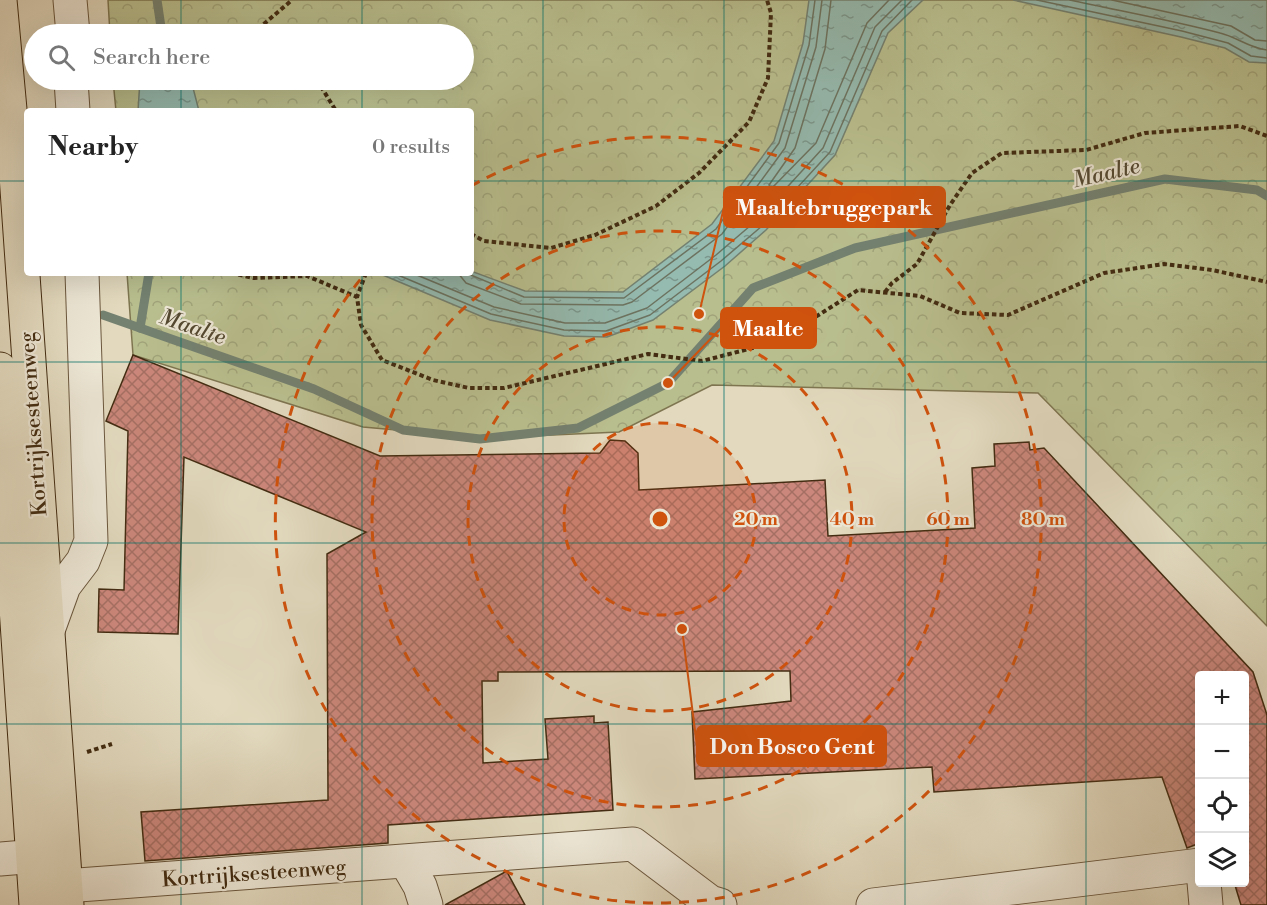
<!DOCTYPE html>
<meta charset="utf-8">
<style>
body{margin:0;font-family:"Libre Bodoni",serif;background:#f6f6f6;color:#222}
.controls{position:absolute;right:18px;bottom:18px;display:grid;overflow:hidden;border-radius:6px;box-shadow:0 6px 24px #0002}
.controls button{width:54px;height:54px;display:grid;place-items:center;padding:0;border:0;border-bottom:2px solid #e0e0e0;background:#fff;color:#222;font:30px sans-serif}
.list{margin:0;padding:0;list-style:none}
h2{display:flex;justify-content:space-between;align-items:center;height:78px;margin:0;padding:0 24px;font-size:26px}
h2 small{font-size:20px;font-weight:400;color:#767676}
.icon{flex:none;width:33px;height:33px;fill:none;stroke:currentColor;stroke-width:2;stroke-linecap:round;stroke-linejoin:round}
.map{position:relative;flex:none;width:1267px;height:905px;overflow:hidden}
.search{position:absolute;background:#fff;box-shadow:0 6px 24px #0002;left:24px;top:24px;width:450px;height:66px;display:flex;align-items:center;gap:15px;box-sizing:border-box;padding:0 21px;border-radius:33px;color:#767676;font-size:22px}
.panel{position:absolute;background:#fff;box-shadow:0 6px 24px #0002;left:24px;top:108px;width:450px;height:168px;border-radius:6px}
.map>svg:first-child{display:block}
</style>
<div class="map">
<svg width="1267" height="905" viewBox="0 0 1267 905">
<defs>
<pattern id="park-crowns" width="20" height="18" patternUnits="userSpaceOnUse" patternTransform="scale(1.5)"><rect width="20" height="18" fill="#b9be8e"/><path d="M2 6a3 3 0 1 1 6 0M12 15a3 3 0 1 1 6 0" fill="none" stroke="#a0a379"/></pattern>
<pattern id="water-ripples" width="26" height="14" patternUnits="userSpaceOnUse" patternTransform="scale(1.5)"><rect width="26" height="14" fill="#95baaf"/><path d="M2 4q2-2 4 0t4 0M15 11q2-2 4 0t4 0" fill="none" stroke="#7b978d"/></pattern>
<pattern id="building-cross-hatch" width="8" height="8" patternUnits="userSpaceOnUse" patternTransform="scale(1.5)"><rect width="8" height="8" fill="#cb877b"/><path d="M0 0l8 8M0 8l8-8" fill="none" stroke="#a66f63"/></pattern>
</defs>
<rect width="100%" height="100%" fill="#e2d9be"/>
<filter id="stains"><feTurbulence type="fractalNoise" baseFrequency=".00333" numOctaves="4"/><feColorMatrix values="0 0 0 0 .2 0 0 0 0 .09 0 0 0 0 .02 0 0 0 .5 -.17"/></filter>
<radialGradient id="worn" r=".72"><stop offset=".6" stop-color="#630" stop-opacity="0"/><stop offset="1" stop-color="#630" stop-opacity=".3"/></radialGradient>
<path fill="url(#park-crowns)" stroke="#7e7550" stroke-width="1.5" d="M 108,0 L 1267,0 L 1267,626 L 1038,393 L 712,385 L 619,432 L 486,438 L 363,427 L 133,355 L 127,273 L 471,273 L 471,111 L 116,111 L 113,80 L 464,80 L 464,34 L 110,34 Z"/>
<g fill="url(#water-ripples)" stroke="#748170" stroke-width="1.5">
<path d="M 809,0 L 923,0 L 888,33 L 835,155 L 766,230 L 725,266 L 653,320 L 607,337 L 564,336 L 490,320 L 378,273 L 471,273 L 471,271 L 525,291 L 623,292 L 712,224 L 774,141 L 803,43 Z"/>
<path d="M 1013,0 L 1267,0 L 1267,63 L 1249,62 L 1225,48 L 1181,37 Z"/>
<path d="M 140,80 L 191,80 L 199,111 L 138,111 Z"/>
</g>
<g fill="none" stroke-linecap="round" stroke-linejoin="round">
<g stroke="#6c7360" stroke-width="1.5">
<path d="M 831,0 L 825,49 L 795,148 L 769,185 L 771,189 L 816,143 L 867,23 L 889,0"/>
<path d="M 1037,0 L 1182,31 L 1228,43 L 1251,56 L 1267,58"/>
<path d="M 1070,0 C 1120,11 1170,20 1220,33 C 1237,37 1249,48 1267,50"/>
<path d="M 1112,0 L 1231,26 L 1255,40 L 1267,41"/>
<path d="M 393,273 L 491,314 L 564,330 L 606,331 L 650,315 L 721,261 L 762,226 L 830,152 L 882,31 L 912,0"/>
<path d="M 412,273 L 494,307 L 565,323 L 605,323 L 647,308 L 716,255 L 757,220 L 823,148 L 875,27 L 902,0"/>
<path d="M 458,273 L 466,283 L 521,304 L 623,305 L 632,302 L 722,234 L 785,148 L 816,47 L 822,0"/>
<path d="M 466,273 L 524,297 L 624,298 L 716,229 L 779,143 L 809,45 L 815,0"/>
</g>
<g stroke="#748170" stroke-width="9">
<path d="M 157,0 L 162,34"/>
<path d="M 103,315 L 314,389 L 403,430 L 480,439 L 578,428 L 668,383 L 753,288 L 855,248 L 1165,179 L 1257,190 L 1267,196"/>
<path d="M 140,328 L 149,273"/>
</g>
</g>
<g fill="url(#building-cross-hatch)" stroke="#432c12" stroke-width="1.5">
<path d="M 133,355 L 380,456 L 600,453 L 610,440 L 625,441 L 638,453 L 639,490 L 825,480 L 828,536 L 975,528 L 972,468 L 995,466 L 994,444 L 1029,442 L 1030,450 L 1044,448 L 1253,672 L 1267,715 L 1267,905 L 1241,905 L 1234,882 L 1245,882 L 1245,675 L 1200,675 L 1200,843 L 1187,848 L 1162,777 L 934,792 L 932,767 L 695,779 L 692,712 L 791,701 L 790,671 L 498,672 L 498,681 L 482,681 L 483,763 L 548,759 L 545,719 L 594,716 L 594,723 L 608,722 L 613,810 L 388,825 L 388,843 L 145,861 L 141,812 L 328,800 L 327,554 L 366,532 L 184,457 L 178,634 L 98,632 L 99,589 L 124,590 L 128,431 L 106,421 Z"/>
<path d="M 507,872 L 525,905 L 445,905 L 505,872 Z"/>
</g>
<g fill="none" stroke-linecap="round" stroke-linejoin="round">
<g stroke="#6b573d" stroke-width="35">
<g id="minor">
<path d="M 70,0 L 73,34"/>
<path d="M 71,80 L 73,111"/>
<path d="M 47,633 L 64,586 L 83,561 L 91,541 L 82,273"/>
<path d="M 0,859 L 61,854"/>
<path d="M 406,862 L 420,886 L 426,905"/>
<path d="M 1204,882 L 1206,905"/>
<path d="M 38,888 L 633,844 L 710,902 L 720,905"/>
<path d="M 873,905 L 1200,865"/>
</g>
</g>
<g stroke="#432c12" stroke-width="35">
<g id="major">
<path d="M 0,0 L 16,175 L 67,905"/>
<path d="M 0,369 L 36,905"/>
</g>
</g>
<g stroke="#432c12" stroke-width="4" stroke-dasharray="4.5 3" stroke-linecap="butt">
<path d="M 258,29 L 292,0"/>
<path d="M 104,33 L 123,34"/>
<path d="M 174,34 L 258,29 L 266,34"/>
<path d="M 317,80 L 336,111"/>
<path d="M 471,234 L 484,241 L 551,248 L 595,235 L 656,206 L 699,173 L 749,122 L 768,78 L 771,13 L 767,0"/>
<path d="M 231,273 L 253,278 L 307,276 L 357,297"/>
<path d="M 366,273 L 357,297 L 361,325 L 382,360 L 433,380 L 469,388 L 504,388 L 648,354 L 702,361 L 776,342 L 858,290 L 920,296 L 960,313 L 1008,315 L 1104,273 L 1164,264 L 1212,270 L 1267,282"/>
<path d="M 885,292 L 892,283 L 917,264 L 950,205 L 972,173 L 1002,153 L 1086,150 L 1145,133 L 1240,126 L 1267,136"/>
<path d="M 87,752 L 112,744"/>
</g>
<use href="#minor" stroke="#ece6d5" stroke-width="33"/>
<use href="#major" stroke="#e2d9be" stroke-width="33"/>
</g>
<path fill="none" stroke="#0f766e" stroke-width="1.5" stroke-opacity="0.55" d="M 181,0 L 181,34M 362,0 L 362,34M 543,0 L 543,905M 724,0 L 724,905M 905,0 L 905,905M 1086,0 L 1086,905M 181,80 L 181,111M 362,80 L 362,111M 0,181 L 27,181M 471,181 L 1267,181M 181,273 L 181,905M 362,273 L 362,905M 0,362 L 1267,362M 0,543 L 1267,543M 0,724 L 1200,724M 1244,724 L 1267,724"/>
<circle cx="660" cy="519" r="96" fill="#cf520d" fill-opacity=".12"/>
<g fill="none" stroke="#cf520d" stroke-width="3" stroke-dasharray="10 8">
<circle cx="660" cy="519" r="96"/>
<circle cx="660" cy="519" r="192"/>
<circle cx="660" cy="519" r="288"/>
<path d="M471 186A383 383 0 1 1 364 275"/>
</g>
<g text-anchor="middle" stroke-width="4.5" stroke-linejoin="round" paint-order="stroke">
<g font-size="21" fill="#432c12" stroke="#ece6d5">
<text transform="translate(33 424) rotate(-94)" y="7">Kortrijksesteenweg</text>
<text transform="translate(254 873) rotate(-4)" y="7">Kortrijksesteenweg</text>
</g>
<g font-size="22" font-style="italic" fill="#534831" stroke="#ece6d5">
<text transform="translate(1106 172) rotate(-13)" y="8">Maalte</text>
<text transform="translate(193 326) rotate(19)" y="8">Maalte</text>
</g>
</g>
<circle cx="660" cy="519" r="9" fill="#cf520d" stroke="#ece6d5" stroke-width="3"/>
<g font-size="18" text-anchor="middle" font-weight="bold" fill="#cf520d" stroke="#ece6d5" stroke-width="4.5" stroke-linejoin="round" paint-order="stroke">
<text x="756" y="525">20 m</text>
<text x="852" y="525">40 m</text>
<text x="948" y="525">60 m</text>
<text x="1043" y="525">80 m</text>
</g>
<path fill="none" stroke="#cf520d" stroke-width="2" d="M699 314L724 207M668 383L721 328M682 629L697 746"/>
<g fill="#cf520d" stroke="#ece6d5" stroke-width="2">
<circle cx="699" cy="314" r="6"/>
<circle cx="668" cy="383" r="6"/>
<circle cx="682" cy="629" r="6"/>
</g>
<g fill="#cf520d" stroke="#cf520d" stroke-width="2">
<rect x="724" y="187" width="221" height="40" rx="6"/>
<rect x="721" y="308" width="95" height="40" rx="6"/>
<rect x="697" y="726" width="189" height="40" rx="6"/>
</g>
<g font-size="22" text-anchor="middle" font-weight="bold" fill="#fff">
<text x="834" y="215">Maaltebruggepark</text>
<text x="768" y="336">Maalte</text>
<text x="792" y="754">Don Bosco Gent</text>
</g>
<rect width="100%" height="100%" filter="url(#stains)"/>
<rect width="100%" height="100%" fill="url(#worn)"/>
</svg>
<div class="controls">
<button>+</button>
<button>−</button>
<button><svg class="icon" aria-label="locate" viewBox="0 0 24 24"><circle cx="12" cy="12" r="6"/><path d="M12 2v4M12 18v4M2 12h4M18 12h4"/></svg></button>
<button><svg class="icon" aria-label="layers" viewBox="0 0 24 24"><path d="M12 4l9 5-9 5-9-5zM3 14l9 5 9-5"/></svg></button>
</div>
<div class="search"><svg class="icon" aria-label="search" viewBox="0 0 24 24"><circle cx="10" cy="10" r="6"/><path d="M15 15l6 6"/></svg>Search here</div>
<section class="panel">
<h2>Nearby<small>0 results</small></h2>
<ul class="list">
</ul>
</section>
</div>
